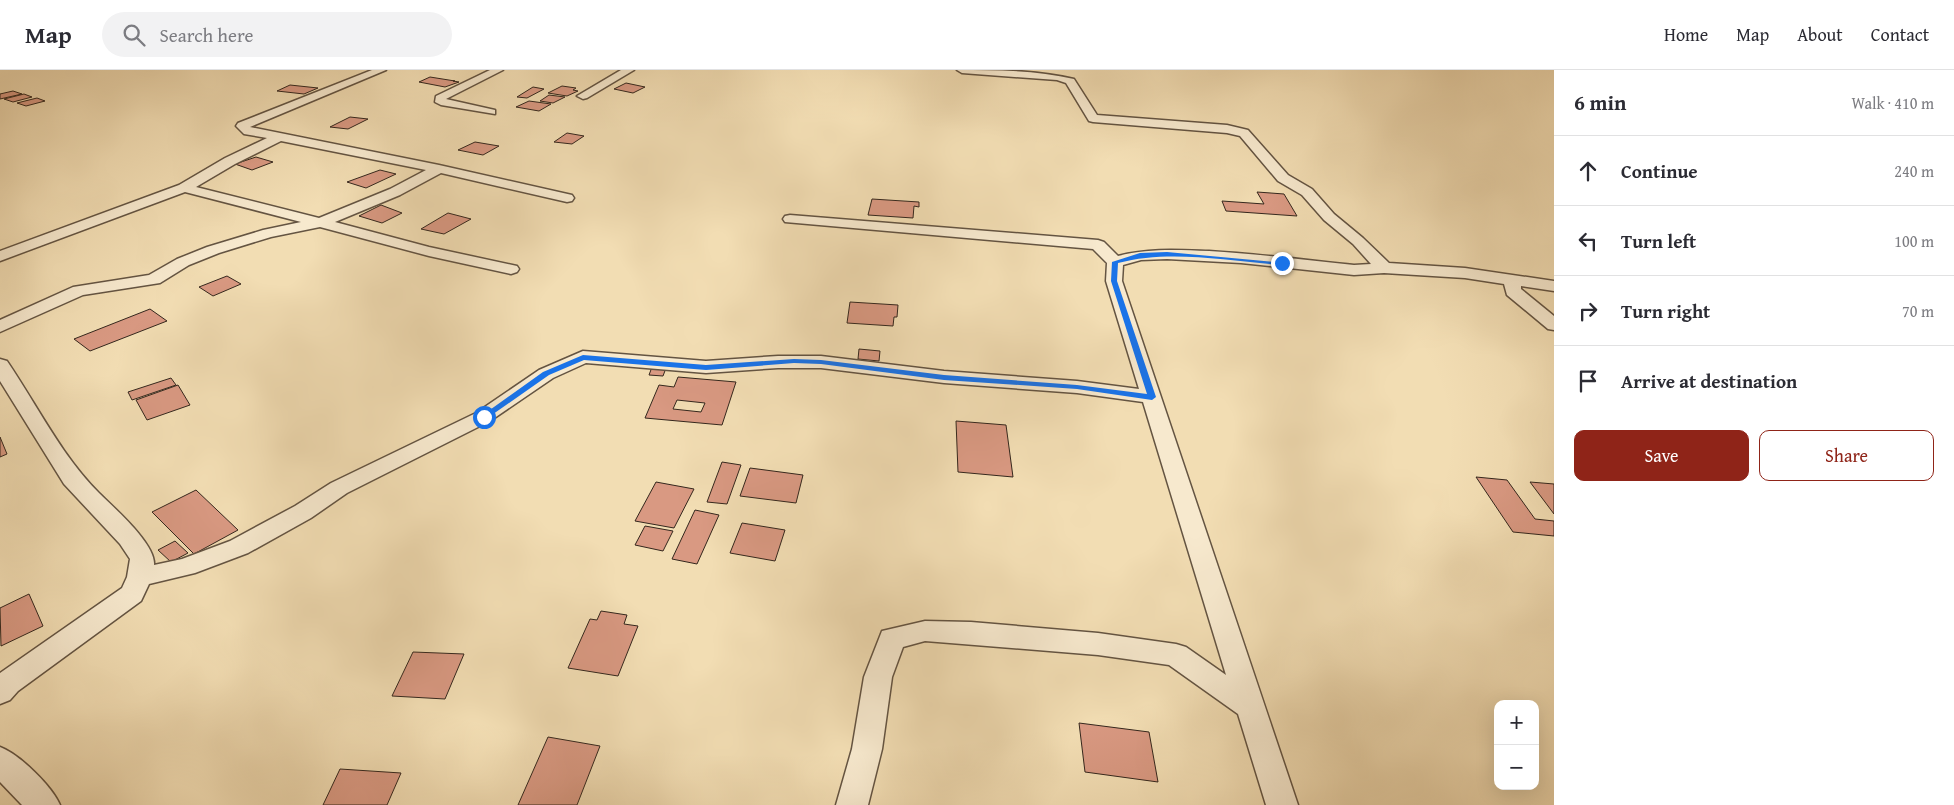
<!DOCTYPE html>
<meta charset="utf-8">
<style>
body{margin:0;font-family:"Gentium Book Plus",serif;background:#f2f2f3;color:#2b2b33}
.controls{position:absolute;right:15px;bottom:15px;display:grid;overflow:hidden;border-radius:10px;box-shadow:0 5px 20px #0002}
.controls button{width:45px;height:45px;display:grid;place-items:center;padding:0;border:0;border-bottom:1px solid #e1e1e2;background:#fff;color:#2b2b33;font:25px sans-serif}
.stop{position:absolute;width:15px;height:15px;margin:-11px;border:4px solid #1a73e8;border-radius:50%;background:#fff}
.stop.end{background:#1a73e8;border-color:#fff;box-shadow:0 1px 5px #0008}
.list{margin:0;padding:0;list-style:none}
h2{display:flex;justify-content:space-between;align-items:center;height:65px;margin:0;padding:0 20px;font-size:21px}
h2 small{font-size:16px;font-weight:400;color:#7c7c81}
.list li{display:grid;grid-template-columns:32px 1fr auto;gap:15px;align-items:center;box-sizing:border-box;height:70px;padding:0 20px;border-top:1px solid #e1e1e2}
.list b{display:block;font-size:19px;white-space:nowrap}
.list em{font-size:16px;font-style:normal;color:#7c7c81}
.actions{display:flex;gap:10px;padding:15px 20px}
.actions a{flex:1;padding:11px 0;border:1px solid #8f2418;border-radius:10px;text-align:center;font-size:18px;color:#8f2418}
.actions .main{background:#8f2418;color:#fff}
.icon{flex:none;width:28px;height:28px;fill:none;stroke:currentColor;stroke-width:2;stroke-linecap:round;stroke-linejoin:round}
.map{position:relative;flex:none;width:1554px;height:735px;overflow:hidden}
header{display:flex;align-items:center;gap:30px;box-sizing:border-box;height:70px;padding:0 25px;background:#fff;border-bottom:1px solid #e1e1e2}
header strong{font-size:24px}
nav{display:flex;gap:28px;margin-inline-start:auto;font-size:18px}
.search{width:350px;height:45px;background:#f2f2f3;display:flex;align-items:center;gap:12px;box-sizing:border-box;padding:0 18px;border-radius:28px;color:#7c7c81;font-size:19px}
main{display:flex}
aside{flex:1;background:#fff}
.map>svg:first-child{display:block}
</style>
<header>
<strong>Map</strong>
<div class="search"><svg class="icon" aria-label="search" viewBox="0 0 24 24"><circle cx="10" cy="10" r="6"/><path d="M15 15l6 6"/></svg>Search here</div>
<nav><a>Home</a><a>Map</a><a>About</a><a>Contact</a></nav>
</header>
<main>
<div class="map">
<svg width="1554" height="735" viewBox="0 0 1554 735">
<rect width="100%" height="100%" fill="#f2ddb3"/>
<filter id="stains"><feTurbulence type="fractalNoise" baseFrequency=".004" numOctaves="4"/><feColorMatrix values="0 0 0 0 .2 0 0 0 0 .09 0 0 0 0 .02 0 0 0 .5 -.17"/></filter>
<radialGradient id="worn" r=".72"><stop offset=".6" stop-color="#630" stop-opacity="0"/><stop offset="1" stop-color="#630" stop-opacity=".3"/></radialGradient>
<g fill="#d99982" stroke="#34271d" fill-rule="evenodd">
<path d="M 430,7 L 455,11 L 453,11 L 459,12 L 445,17 L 419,12 Z"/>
<path d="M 626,13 L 645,17 L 633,23 L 614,19 Z"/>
<path d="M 290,15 L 318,18 L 304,24 L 277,21 Z"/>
<path d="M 562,16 L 576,18 L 573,20 L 578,21 L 567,26 L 548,23 Z"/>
<path d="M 533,17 L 544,19 L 527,28 L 517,27 Z"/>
<path d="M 13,21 L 22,24 L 0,29 L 0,24 Z"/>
<path d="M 24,24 L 32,27 L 13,32 L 4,29 Z"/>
<path d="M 549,25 L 565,27 L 553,33 L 540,31 Z"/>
<path d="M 37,28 L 45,31 L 26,36 L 17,33 Z"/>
<path d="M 529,31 L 551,34 L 539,41 L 516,37 Z"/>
<path d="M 350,47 L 368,49 L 348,59 L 330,57 Z"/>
<path d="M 567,63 L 584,66 L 572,74 L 554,72 Z"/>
<path d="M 475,72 L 499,76 L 483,85 L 458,80 Z"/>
<path d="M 256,87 L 273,92 L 252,100 L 235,94 Z"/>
<path d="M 380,100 L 396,104 L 366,118 L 347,112 Z"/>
<path d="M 1257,122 L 1284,124 L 1297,146 L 1226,141 L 1222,131 L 1264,134 Z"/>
<path d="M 872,129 L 919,132 L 919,137 L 914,136 L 913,148 L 868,145 Z"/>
<path d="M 381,135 L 402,143 L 382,153 L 359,146 Z"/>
<path d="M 448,143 L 471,149 L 444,164 L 421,159 Z"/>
<path d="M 227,206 L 241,214 L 213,226 L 199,217 Z"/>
<path d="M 850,232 L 898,235 L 897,247 L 894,247 L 893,256 L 847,253 Z"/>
<path d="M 150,239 L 167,251 L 90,281 L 74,269 Z"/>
<path d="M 859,279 L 880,281 L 879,291 L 858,289 Z"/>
<path d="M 652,297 L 666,298 L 663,306 L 649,305 Z"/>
<path d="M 678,307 L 736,312 L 722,355 L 645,348 L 659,315 L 674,317 ZM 677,330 L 705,333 L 701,342 L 673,339 Z"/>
<path d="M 171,308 L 176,315 L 132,330 L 128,322 Z"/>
<path d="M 178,315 L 190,335 L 147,350 L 136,330 Z"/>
<path d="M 956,351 L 1006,355 L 1013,407 L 958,402 Z"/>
<path d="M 0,367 L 7,384 L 0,387 Z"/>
<path d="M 722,392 L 741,395 L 727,434 L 707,432 Z"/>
<path d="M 750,398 L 803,405 L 796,433 L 740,426 Z"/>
<path d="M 1476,407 L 1507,410 L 1535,449 L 1554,451 L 1554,466 L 1513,462 Z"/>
<path d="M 656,412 L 694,419 L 674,458 L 635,451 Z"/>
<path d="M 1530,412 L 1554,414 L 1554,444 Z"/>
<path d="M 196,420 L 238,460 L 194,484 L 152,442 Z"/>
<path d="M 695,440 L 719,445 L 697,494 L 672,489 Z"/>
<path d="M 742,453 L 785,460 L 775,491 L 730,483 Z"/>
<path d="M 645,456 L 673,461 L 663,481 L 635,475 Z"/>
<path d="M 175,471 L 188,483 L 171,492 L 158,480 Z"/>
<path d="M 29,524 L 43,556 L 1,576 L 0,538 Z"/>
<path d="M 601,541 L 627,545 L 624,554 L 638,556 L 618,606 L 568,598 L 590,549 L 597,550 Z"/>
<path d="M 413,582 L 464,584 L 445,629 L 392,626 Z"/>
<path d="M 1079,653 L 1149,662 L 1158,712 L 1085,702 Z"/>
<path d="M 548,667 L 600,676 L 577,735 L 518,735 Z"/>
<path d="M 340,699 L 401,703 L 387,735 L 323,735 Z"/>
</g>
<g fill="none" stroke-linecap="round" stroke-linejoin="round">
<g stroke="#645442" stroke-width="3">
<g id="minor">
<path d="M 372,0 L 386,0 L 250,57 L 439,95 L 572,125 L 574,128 L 572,131 L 567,132 L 441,103 L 400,125 L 335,152 L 429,177 L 517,196 L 519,199 L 517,202 L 511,204 L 429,186 L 320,157 L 271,167 L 219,183 L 189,195 L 160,213 L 83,225 L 0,262 L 0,250 L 73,217 L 149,205 L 177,189 L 207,177 L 263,160 L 301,152 L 185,122 L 0,191 L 0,181 L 179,115 L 225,88 L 267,68 L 244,64 L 236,56 L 238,53 ZM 281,71 L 426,100 L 390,119 L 319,148 L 196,117 L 235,94 Z"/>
<path d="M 490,0 L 503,0 L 446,29 L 495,40 L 495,44 L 441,35 L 435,32 L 436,26 Z"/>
<path d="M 621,0 L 634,0 L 587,28 L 583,29 L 577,26 Z"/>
<path d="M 957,0 C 995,0 1037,0 1074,9 L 1097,45 L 1227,55 L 1248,60 L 1288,105 L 1312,119 L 1334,144 L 1363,168 L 1389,193 L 1465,198 L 1554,211 L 1554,221 L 1521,216 L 1521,219 L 1554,246 L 1554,260 L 1548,259 L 1507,225 L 1504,214 L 1465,208 L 1384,203 L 1354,205 L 1241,193 L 1167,189 L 1141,190 L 1123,195 L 1122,211 L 1298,735 L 1266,735 L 1238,644 L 1169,595 L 1098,585 L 925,571 L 903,577 L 892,607 L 882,679 L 868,735 L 836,735 L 852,679 L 864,607 L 882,561 L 925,551 L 971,552 L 1098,563 L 1176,574 L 1186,577 L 1226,605 L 1143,332 L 1077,323 L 944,313 L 821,298 L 778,298 L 706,303 L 586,293 L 553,308 L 490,351 L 347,423 L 311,448 L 248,483 L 195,503 L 149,514 L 141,531 L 18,621 L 10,630 L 0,634 L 0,603 L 122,518 L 127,507 L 130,489 L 120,474 L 64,414 L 0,311 L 0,289 L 7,291 C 37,335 61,385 99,423 C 114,438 156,474 154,495 L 182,489 L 230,471 L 295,436 L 331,413 L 476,343 L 539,300 L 583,281 L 706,291 L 778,286 L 821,286 L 944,301 L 1077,311 L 1139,319 L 1106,211 L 1107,193 L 1093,179 L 785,152 L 783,149 L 785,146 L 790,145 L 1098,170 L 1104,172 L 1118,186 C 1149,178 1178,180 1209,181 C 1258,184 1306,190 1354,195 L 1371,194 L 1353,174 L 1324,150 L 1302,125 L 1278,111 L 1240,66 L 1227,63 L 1093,52 L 1089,51 L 1066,13 L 1057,10 L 962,3 Z"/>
<path d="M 0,677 C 19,684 52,716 60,735 L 22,735 L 0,712 Z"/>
</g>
</g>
<use href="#minor" fill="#f7e9ce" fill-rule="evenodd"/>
</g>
<path fill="#1a73e8" d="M 1167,182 L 1285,193 L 1282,195 C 1228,191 1170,179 1118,193 L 1117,211 L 1156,327 L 1152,330 L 1077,319 L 944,310 L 821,294 L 794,293 L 706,300 L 584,290 L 549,305 L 486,349 L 480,347 L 543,302 L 583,285 L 706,295 L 794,289 L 821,290 L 944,305 L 1077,315 L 1147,324 L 1111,211 L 1112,192 L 1140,183 Z"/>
<rect width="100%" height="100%" filter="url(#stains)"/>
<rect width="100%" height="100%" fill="url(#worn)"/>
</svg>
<div class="controls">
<button>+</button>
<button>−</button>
</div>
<div class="stop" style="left:484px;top:347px"></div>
<div class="stop end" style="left:1282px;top:193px"></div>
</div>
<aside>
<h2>6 min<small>Walk · 410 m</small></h2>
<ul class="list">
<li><svg class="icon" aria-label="ahead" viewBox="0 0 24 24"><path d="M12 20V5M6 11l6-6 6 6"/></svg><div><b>Continue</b></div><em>240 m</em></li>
<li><svg class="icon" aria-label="left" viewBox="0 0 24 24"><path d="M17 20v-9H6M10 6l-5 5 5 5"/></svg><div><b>Turn left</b></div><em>100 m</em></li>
<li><svg class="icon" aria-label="right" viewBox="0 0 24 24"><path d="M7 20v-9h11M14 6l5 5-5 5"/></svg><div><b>Turn right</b></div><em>70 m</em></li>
<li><svg class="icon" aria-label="arrive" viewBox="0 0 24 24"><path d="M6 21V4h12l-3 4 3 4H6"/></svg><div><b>Arrive at destination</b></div></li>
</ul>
<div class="actions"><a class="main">Save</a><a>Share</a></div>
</aside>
</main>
